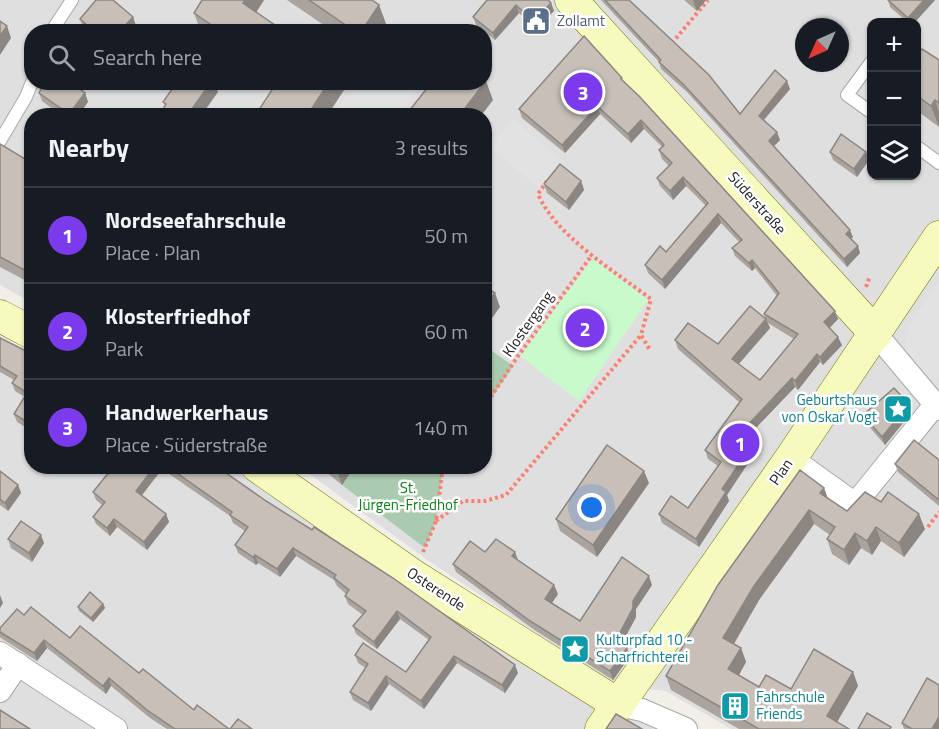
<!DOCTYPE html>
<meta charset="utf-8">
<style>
body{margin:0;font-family:"Titillium Web",sans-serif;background:#242831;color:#f1f3f6}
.controls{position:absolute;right:18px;top:18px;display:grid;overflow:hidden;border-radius:12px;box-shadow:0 2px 4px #0004}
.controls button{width:54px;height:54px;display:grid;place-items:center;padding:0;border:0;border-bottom:2px solid #363941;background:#171b24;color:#f1f3f6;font:30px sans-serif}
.compass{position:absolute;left:795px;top:18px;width:54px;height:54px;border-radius:50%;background:#171b24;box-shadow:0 2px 4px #0004;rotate:225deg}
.you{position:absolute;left:592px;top:508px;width:21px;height:21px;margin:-15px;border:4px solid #fff;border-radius:50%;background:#1a73e8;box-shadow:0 0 0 9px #1a73e833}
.badge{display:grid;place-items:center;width:39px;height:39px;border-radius:50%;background:#7c3aed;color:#fff;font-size:20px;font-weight:700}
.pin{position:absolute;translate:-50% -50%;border:3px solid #fff;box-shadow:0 2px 6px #0006}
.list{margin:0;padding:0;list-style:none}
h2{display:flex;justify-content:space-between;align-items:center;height:78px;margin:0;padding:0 24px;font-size:26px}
h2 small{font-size:20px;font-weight:400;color:#9ea1a6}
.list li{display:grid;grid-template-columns:39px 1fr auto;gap:18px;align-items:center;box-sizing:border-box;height:96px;padding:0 24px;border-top:2px solid #363941}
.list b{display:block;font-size:22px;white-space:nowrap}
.list p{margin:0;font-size:20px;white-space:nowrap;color:#9ea1a6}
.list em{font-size:20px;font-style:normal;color:#9ea1a6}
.icon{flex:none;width:33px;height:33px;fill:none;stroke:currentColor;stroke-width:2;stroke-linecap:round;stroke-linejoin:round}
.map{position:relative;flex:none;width:939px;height:729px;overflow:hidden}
.search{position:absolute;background:#171b24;box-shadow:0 2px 4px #0004;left:24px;top:24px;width:468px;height:66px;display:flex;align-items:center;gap:15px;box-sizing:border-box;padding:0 21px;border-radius:24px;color:#9ea1a6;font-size:22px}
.panel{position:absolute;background:#171b24;box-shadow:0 2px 4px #0004;left:24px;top:108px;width:468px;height:366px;border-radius:24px}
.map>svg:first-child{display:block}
</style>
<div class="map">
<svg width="939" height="729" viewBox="0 0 939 729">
<rect width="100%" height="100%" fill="#f2efe9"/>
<g fill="#e0dfdf" fill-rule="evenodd">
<path d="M 0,0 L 939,0 L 939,729 L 731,729 L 666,691 L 614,685 L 426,559 L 300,467 L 484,466 L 484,116 L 32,116 L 31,302 L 0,285 ZM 872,22 L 916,22 L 916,176 L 872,176 ZM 804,27 L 840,27 L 840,63 L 804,63 ZM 32,32 L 484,32 L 484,82 L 32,82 Z"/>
<path d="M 0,336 L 31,353 L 32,466 L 231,467 L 404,588 L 655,729 L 0,729 Z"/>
</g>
<g fill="#aacbaf">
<path d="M 485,346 L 513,366 L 485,407 Z"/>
<path d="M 355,467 L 443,467 L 436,521 L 425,548 L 342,485 Z"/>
</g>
<path fill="#c8facc" d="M 593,258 L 648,300 L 579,401 L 520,356 Z"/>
<g fill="#e2e2e2">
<path d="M 355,83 L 355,82 L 422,83 L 399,115 L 332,115 Z"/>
<path d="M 513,119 L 564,163 L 541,189 L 490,147 Z"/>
<path d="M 939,282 L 939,377 L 934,383 L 905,351 L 908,327 Z"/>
</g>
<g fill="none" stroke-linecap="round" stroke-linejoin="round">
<g stroke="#a9a9a9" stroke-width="14">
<g id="service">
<path d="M 51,32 L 72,0"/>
<path d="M 872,61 L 847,95 L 872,113"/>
<path d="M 0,141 L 26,97 L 32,82"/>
<path d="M 916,146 L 939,163"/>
</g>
</g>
<g stroke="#a9a9a9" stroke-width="24">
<g id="minor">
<path d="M 876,334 L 939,409"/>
<path d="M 791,458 L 855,504 L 935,405"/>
<path d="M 0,653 L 116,729"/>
<path d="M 0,691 L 18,664"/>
<path d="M 619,705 L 642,710 L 686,729"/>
</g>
</g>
<g stroke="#707d05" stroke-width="33">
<g id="secondary">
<path d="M 571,0 L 876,334"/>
<path d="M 0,316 L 32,333"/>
<path d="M 257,466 L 414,576 L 619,705"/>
<path d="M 601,729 L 791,458 L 939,237"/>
</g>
</g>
<g stroke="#fa8072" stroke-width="4" stroke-dasharray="3 3" stroke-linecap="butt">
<path d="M 672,43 L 708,0"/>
<path d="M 547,181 L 538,194 C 556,236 614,271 651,299 L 641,335 L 650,350"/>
<path d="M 866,287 L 870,276"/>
<path d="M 484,407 L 518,356 L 592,255"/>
<path d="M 436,521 L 463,501 L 485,501 L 506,495 L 641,335"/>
<path d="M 928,527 L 939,512"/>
<path d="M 423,552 L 436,521 L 443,466"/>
</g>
<use href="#service" stroke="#fff" stroke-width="12"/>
<use href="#minor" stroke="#fff" stroke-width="22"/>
<use href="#secondary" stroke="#f7fabf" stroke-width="32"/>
</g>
<g fill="#aba49e" fill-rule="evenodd">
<path d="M 264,0 L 256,12 L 285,32 L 201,32 L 194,13 Z"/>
<path d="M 287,0 L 372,0 L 379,5 L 386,24 L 381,32 L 334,32 Z"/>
<path d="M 487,0 L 551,3 L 554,11 L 536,29 L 519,13 L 495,40 L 476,25 L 473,17 Z"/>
<path d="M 601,0 L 629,0 L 740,114 L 790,89 L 764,120 L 780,140 L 774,146 L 853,237 L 851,239 L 860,253 L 847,267 L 687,92 L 661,69 L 659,62 Z"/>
<path d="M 684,0 L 706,0 L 697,11 Z"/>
<path d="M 888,0 L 935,0 L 915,22 L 907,22 L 890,7 Z"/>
<path d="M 133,17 L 136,26 L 130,32 L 88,32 L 83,27 L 80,19 Z"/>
<path d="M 916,56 L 939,60 L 939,127 L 916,110 Z"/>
<path d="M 45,82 L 84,82 L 79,89 L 85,93 L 88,102 L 78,116 L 62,116 L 42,101 L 39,93 Z"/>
<path d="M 624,83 L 838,319 L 830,328 L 842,345 L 823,365 L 820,362 L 798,390 L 795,387 L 751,433 L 760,445 L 727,495 L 729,501 L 699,547 L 662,523 L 659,514 L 688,508 L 718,466 L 708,459 L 705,450 L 739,402 L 678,349 L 675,340 L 718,344 L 765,318 L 764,314 L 777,296 L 755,268 L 752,271 L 735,256 L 732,248 L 739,242 L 721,223 L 665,289 L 648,273 L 645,265 L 666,252 L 706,206 L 686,186 L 673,200 L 660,186 L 657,178 L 669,166 L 662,159 L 659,150 L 662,147 L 644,129 L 631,143 L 600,114 L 565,153 L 522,118 L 519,109 ZM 768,323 L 794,339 L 760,380 L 739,364 L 770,328 Z"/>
<path d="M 0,144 L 32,166 L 32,284 L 0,267 Z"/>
<path d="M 830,152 L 866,152 L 869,160 L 857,177 L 833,160 Z"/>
<path d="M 581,181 L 584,190 L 569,210 L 547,193 L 544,184 Z"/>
<path d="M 0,338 L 32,354 L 32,431 L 17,422 L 14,414 L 25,397 L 15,391 L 12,383 L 14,380 L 0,372 Z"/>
<path d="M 909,404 L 912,412 L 885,445 L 866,423 L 863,415 Z"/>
<path d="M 939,460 L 939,506 L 898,472 L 895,464 Z"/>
<path d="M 114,466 L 216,466 L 518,673 L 505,693 L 457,663 L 424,709 L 389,684 L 371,711 L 353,700 L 350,692 L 366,668 L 358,663 L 355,655 L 406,672 L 429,640 L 400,619 L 377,649 L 356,634 L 353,626 L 363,615 L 348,604 L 345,596 L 346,594 L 337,586 L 334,580 L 296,556 L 280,577 L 258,563 L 256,565 L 238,553 L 235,545 L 245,531 L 233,523 L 230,516 L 162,469 L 142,495 L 166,514 L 169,522 L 147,550 L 117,527 L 110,536 L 96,524 L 93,517 L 102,505 L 96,500 L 93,492 Z"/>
<path d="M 319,466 L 355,466 L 342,485 Z"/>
<path d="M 0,471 L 18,485 L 21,493 L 8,511 L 0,505 Z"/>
<path d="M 649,483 L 597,557 L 560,531 L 556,519 Z"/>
<path d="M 824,488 L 828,499 L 847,511 L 881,502 L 925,529 L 904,557 L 881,541 L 872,555 L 861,548 L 849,565 L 832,554 L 827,539 L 830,535 L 814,524 L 759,600 L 734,644 L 741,648 L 746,662 L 739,675 L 759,687 L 791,689 L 853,672 L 858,686 L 837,722 L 849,729 L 739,729 L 671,690 L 666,676 Z"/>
<path d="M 8,539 L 44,543 L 32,562 L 11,548 Z"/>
<path d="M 485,552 L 518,560 L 558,594 L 552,603 L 580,621 L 652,585 L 636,609 L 636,617 L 622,644 L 627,648 L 630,656 L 613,680 L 533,629 L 456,572 L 453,564 Z"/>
<path d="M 103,604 L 105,608 L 93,622 L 79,611 L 78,607 Z"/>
<path d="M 24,615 L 139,673 L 194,710 L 229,729 L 167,729 L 150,718 L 111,686 L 106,694 L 47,648 L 37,661 L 1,638 L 0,637 L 0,628 Z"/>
<path d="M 902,723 L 939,729 L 904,729 Z"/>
</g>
<g fill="#8b8681">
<path d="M 245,0 L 264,0 L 250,22 L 243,3 Z"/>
<path d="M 693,0 L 706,0 L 697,11 Z"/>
<path d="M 924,0 L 935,0 L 915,22 L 910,22 L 908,18 Z"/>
<path d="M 551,3 L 554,11 L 536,29 L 533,21 Z"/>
<path d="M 379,5 L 386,24 L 381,32 L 361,32 Z"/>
<path d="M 516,5 L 519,13 L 495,40 L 493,33 Z"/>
<path d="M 133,17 L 136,26 L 130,32 L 119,32 Z"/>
<path d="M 7,26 L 11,38 L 0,55 L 0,36 Z"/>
<path d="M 486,81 L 493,100 L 481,116 L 459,116 Z"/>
<path d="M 787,81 L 790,89 L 761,123 L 759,116 Z"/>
<path d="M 74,82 L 84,82 L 76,93 L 73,84 Z"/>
<path d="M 211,82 L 215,82 L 218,92 L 201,116 L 187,116 Z"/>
<path d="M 329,82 L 344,82 L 346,87 L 327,116 L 315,116 L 312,108 Z"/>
<path d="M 85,93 L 88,102 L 78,116 L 70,116 L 69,114 Z"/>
<path d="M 935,100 L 939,112 L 939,127 L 931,106 Z"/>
<path d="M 597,106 L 600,114 L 565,153 L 562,145 Z"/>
<path d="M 641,120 L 644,129 L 631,143 L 628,134 Z"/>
<path d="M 777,132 L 780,140 L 772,148 L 769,141 Z"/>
<path d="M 866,152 L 869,160 L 857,177 L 854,169 Z"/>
<path d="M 683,177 L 686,186 L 673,200 L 670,191 Z"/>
<path d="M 581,181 L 584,190 L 569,210 L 566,202 Z"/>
<path d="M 718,214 L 721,223 L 665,289 L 662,280 Z"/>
<path d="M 850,230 L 853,237 L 848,241 L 846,234 Z"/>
<path d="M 858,246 L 860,253 L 847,267 L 844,259 Z"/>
<path d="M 752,260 L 755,268 L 752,271 L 749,263 Z"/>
<path d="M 495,293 L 500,307 L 484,329 L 484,308 Z"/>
<path d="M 835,311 L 838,319 L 827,330 L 824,322 Z"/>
<path d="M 766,319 L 770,328 L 735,368 L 732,359 Z"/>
<path d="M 838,337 L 842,345 L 823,365 L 820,357 Z"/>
<path d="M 817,354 L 820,362 L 798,390 L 795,381 Z"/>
<path d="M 792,378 L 795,387 L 748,436 L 745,428 Z"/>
<path d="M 909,404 L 912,412 L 885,445 L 882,437 Z"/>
<path d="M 757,437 L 760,445 L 727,495 L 729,501 L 699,547 L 696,539 L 722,489 Z"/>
<path d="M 155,466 L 161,466 L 162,469 L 139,499 L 136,491 Z"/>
<path d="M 341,466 L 355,466 L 342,485 L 337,471 Z"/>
<path d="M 644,471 L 649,483 L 597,557 L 593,545 Z"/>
<path d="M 18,485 L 21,493 L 8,511 L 5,503 Z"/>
<path d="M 824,488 L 829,502 L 820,493 Z"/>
<path d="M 809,510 L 814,524 L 759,600 L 729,652 L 723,638 L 754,586 Z"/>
<path d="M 166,514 L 169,522 L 147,550 L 144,542 Z"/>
<path d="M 919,514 L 925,529 L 904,557 L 899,543 Z"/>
<path d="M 114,519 L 117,527 L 110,536 L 107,528 Z"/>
<path d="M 876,527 L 881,541 L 872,555 L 867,541 Z"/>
<path d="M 855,533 L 861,548 L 849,565 L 844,550 Z"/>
<path d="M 41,535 L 44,543 L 32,562 L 29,553 Z"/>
<path d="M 293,548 L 296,556 L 280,577 L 277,569 Z"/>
<path d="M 515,552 L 518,560 L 512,556 Z"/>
<path d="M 255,555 L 258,563 L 256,565 L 253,557 Z"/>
<path d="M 649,576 L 652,585 L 636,609 L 636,617 L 619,649 L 616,640 L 633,601 Z"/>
<path d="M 554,585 L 558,594 L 549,607 L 545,599 Z"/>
<path d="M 0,595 L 3,603 L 0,608 Z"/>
<path d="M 103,604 L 105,608 L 93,622 L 91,618 Z"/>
<path d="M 397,611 L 400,619 L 377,649 L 374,642 Z"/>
<path d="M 44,640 L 47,648 L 37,661 L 34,653 Z"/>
<path d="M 627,648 L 630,656 L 613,680 L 610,671 Z"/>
<path d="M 741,648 L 746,662 L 734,684 L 728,669 Z"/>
<path d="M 454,656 L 457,663 L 424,709 L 421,701 Z"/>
<path d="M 515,665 L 518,673 L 505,693 L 502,685 Z"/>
<path d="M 853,672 L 858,686 L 833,729 L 827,716 Z"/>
<path d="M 386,676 L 389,684 L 371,711 L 368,703 Z"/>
<path d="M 109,678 L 111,686 L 106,694 L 103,686 Z"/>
<path d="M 939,717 L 939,729 L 932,729 Z"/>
</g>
<g fill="#c7bfb8" stroke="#8b8681" stroke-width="1.5">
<path d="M 96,0 L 113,0 L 133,17 L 119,32 L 95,32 L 80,19 Z"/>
<path d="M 202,0 L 245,0 L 243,3 L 285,32 L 222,32 L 194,13 Z"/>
<path d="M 309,0 L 372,0 L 379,5 L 361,32 L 356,32 Z"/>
<path d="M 487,0 L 548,0 L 551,3 L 533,21 L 516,5 L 493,33 L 473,17 Z"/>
<path d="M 605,0 L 629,0 L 709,75 L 740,114 L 775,70 L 787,81 L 759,116 L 777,132 L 769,141 L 850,230 L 846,234 L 858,246 L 844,259 L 684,85 L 659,62 L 661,60 Z"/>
<path d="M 888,0 L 924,0 L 908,18 Z"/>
<path d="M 0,21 L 7,26 L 0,36 Z"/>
<path d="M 584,36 L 622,78 L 621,79 L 639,96 L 835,311 L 824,322 L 838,337 L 820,357 L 817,354 L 795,381 L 792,378 L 745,428 L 757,437 L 722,489 L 726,492 L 696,539 L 659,514 L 671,496 L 688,508 L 721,462 L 705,450 L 742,399 L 675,340 L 688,323 L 718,344 L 750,306 L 766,319 L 732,359 L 760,380 L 798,334 L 764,314 L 779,293 L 752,260 L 749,263 L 732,248 L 742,240 L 718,214 L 662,280 L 645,265 L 660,246 L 666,252 L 708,203 L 683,177 L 670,191 L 657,178 L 672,163 L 659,150 L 664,145 L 641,120 L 628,134 L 597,106 L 562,145 L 519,109 Z"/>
<path d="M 922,49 L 939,60 L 939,103 L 935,100 L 931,106 L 916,95 L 916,56 Z"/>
<path d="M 484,80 L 486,81 L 459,116 L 405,116 L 432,82 L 484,82 Z"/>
<path d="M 45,82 L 74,82 L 73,84 L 85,93 L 69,114 L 39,93 Z"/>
<path d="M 177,82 L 211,82 L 187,116 L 159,116 L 166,104 L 163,102 Z"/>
<path d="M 277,82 L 329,82 L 312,108 L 322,116 L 255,116 Z"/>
<path d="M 841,134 L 866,152 L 854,169 L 830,152 Z"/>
<path d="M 0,144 L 30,162 L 28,166 L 32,168 L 32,274 L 0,257 Z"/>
<path d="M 560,164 L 581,181 L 566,202 L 544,184 Z"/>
<path d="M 484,286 L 495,293 L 484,308 Z"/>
<path d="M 0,338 L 32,354 L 32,425 L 14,414 L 27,393 L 12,383 L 17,376 L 0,366 Z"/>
<path d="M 894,388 L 909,404 L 882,437 L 863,415 Z"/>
<path d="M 914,440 L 939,460 L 939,500 L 895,464 Z"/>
<path d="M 607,445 L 644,471 L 593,545 L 556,519 Z"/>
<path d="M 114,466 L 155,466 L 136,491 L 166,514 L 144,542 L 114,519 L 107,528 L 93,517 L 105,502 L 93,492 Z"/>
<path d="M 167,466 L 216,466 L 266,501 L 312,530 L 314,527 L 393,578 L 515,665 L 502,685 L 454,656 L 421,701 L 386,676 L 368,703 L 350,692 L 368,664 L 355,655 L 363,643 L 406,672 L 431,637 L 397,611 L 374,642 L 353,626 L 366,611 L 345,596 L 349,590 L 334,578 L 336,575 L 293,548 L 277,569 L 255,555 L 253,557 L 235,545 L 248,527 L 230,515 L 232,512 Z"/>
<path d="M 332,466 L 341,466 L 337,471 Z"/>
<path d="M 800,470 L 824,488 L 820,493 L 847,511 L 865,492 L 881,502 L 888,492 L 919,514 L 899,543 L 876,527 L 867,541 L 855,533 L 844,550 L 827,539 L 835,527 L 809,510 L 754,586 L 723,638 L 741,648 L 728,669 L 759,687 L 766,675 L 791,689 L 814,649 L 853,672 L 827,716 L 849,729 L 759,729 L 666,676 L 718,585 Z"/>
<path d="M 0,471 L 18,485 L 5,503 L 0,499 Z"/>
<path d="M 21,521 L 41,535 L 29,553 L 8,539 Z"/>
<path d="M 496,539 L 515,552 L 512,556 L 554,585 L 545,599 L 580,621 L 622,557 L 649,576 L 633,601 L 633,608 L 616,640 L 627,648 L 610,671 L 530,621 L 453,564 L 470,541 L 485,552 Z"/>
<path d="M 90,592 L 103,604 L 91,618 L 78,607 Z"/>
<path d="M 31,607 L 70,638 L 80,626 L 139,673 L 143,669 L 194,710 L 197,705 L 229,729 L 175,729 L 147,710 L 109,678 L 103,686 L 44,640 L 34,653 L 0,632 L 0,628 L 17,609 L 24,615 Z"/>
<path d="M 927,678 L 939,685 L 939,717 L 932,729 L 912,729 L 902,723 Z"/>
<path d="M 0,710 L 30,729 L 0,729 Z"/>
<path d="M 867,713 L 891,727 L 890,729 L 858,729 Z"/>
<path d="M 616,714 L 642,729 L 606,729 Z"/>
<path d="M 238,719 L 252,729 L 230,729 Z"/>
</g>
<defs>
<g id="civic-square" transform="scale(1.5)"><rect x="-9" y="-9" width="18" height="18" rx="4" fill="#5c6f8a" stroke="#fff"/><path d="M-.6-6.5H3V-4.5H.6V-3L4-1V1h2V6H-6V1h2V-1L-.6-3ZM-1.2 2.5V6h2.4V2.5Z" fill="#fff"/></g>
<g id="sight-square" transform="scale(1.5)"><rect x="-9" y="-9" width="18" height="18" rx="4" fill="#0f9aa8" stroke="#fff"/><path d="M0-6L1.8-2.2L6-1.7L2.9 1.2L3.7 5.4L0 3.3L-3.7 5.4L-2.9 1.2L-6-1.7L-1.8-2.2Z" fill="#fff"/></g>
<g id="building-square" transform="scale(1.5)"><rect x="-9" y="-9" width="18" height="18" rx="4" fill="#0f9aa8" stroke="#fff"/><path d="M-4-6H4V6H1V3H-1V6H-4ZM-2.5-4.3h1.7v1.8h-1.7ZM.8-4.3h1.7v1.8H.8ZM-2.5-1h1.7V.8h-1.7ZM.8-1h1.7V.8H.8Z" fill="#fff"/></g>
</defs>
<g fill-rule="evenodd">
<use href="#civic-square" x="536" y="21"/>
<use href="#sight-square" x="898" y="409"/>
<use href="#sight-square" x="575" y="649"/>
<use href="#building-square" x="735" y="706"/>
</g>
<g text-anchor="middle" stroke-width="5" stroke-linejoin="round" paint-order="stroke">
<g font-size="15" fill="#4e5e75" stroke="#fff" text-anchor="start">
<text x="557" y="26">Zollamt</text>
</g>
<g font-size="15" fill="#222" stroke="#fff">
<text transform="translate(757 203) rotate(48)" y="5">Süderstraße</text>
<text transform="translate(528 324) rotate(-55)" y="5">Klostergang</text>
<text transform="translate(781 472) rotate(-55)" y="5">Plan</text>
<text transform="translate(436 589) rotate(33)" y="5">Osterende</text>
</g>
<g font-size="15" fill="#0d838f" stroke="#fff" text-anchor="start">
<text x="877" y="405" text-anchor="end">Geburtshaus<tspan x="877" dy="17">von Oskar Vogt</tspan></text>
<text x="596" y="645">Kulturpfad 10 -<tspan x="596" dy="17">Scharfrichterei</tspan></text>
<text x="756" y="702">Fahrschule<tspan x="756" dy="17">Friends</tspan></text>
</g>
<g font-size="15" fill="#0c8416" stroke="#fff">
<text x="408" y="493">St.<tspan x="408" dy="17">Jürgen-Friedhof</tspan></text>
</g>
</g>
</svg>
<div class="controls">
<button>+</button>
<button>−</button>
<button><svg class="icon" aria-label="layers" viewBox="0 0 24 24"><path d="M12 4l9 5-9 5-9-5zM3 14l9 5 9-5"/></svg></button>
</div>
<svg class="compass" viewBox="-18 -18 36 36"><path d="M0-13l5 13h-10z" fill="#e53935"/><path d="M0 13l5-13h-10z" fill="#9ea1a6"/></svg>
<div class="you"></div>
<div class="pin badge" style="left:740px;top:443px">1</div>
<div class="pin badge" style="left:585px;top:328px">2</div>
<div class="pin badge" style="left:583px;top:92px">3</div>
<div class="search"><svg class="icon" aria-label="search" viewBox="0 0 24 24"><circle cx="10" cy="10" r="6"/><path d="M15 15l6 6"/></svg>Search here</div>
<section class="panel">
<h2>Nearby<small>3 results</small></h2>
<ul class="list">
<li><span class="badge">1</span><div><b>Nordseefahrschule</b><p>Place · Plan</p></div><em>50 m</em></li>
<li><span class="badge">2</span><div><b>Klosterfriedhof</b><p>Park</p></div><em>60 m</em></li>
<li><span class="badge">3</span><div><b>Handwerkerhaus</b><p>Place · Süderstraße</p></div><em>140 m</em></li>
</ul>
</section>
</div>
